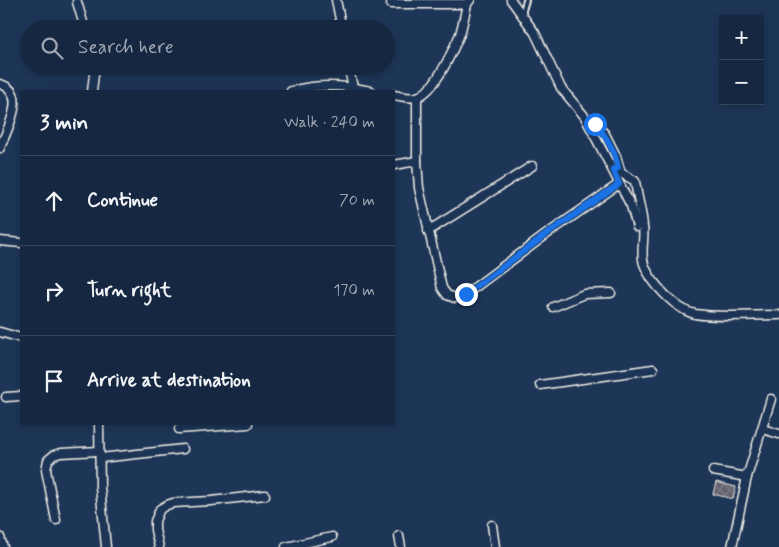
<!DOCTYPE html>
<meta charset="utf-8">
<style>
body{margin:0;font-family:Mynerve,sans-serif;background:#1f3048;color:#f1f3f6}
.controls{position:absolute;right:15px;top:15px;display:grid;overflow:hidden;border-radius:0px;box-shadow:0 2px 8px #0003}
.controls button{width:45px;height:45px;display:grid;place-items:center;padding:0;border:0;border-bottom:1px solid #35445a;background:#162841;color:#f1f3f6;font:25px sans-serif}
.stop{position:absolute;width:15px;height:15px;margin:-11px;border:4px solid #1a73e8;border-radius:50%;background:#fff}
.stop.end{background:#1a73e8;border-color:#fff;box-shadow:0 1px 5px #0008}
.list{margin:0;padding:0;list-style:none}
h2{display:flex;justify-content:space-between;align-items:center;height:65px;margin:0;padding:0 20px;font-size:21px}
h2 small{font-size:16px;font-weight:400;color:#9ea6b1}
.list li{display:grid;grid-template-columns:32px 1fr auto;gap:15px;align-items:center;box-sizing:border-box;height:90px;padding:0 20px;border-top:1px solid #35445a}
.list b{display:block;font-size:19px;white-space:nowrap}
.list em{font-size:16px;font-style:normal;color:#9ea6b1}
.icon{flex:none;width:28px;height:28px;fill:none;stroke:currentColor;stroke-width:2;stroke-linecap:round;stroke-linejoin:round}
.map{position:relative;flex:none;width:779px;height:547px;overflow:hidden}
.search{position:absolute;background:#162841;box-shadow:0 2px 8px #0003;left:20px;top:20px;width:375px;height:55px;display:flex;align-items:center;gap:12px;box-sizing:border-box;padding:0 18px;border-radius:28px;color:#9ea6b1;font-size:19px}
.panel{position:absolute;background:#162841;box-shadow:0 2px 8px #0003;left:20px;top:90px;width:375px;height:335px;border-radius:0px}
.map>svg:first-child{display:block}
</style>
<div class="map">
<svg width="779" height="547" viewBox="0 0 779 547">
<defs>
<pattern id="building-cross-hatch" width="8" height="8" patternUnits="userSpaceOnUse" patternTransform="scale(1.25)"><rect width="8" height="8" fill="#666371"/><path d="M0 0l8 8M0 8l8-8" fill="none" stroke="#7c7a85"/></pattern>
</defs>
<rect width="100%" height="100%" fill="#1d3557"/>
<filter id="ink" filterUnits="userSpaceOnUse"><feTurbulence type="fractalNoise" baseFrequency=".02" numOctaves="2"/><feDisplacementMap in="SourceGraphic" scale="10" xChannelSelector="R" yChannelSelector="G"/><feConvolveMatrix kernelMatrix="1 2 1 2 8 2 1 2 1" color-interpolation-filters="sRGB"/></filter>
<g filter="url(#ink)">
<path fill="url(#building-cross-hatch)" stroke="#f4f1e8" d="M 716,482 L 736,487 L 733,499 L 713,494 Z"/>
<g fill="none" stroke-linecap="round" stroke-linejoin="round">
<g stroke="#f4f1e8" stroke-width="8">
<path id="service" d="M 522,14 L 526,0"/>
</g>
<g stroke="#f4f1e8" stroke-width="11">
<g id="minor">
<path d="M 336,0 L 342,29"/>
<path d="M 511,0 L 535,33 L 561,88 L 586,118 L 595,124 L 605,134 L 616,156 L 621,173 L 635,181 C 637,197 642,211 643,226 C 645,239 640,252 644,264 C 650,282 676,310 695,314 C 719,318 754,315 779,315"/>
<path d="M 77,2 L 85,29"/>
<path d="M 391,4 L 467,4"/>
<path d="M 348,66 L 353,87"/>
<path d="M 0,84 C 29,92 7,129 0,148"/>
<path d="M 92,91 L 95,66"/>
<path d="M 291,91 C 316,84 345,85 371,91"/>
<path d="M 394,95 C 401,96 410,99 417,97 C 435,92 453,50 460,34 C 463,24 465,13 467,4 L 470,0"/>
<path d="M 417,97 L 417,161 L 419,188 L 442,288 L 447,295 L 455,298 L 466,294 L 547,234 L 619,184"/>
<path d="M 586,119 L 631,206 L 637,227"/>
<path d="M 394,165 L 417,161"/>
<path d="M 428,231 L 532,166"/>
<path d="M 0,241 L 21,243"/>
<path d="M 553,307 L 584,294 L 611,293"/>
<path d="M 0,332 L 21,338"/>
<path d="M 540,385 L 653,369"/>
<path d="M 6,397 L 21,396"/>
<path d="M 99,424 L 100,487 L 106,547"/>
<path d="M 179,429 L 248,424"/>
<path d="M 763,429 L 779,434"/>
<path d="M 100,458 L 183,449"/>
<path d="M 713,471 L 747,477"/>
<path d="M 56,520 L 46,470 L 48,460 L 54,455 L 61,453 L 99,451"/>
<path d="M 492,525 L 495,547"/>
<path d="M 399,536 L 401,547"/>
<path d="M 0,537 L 3,547"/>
<path d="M 159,547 L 155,530 L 155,521 L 160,509 L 167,505 L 173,503 L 211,501 L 265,495"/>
<path d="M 286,547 L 332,537"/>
<path d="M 732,547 L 747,477 L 771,399"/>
</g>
</g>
<use href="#service" stroke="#1d3557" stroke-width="4"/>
<use href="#minor" stroke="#1d3557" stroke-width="8"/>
</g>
</g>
<g fill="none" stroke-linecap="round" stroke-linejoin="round" filter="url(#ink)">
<path stroke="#1a73e8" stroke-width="6" d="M 466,294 L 547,234 L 619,184 L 613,169 L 618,168 C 615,151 607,137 595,124"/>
</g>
</svg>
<div class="controls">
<button>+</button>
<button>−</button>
</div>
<div class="stop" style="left:595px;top:124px"></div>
<div class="stop end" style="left:466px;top:294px"></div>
<div class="search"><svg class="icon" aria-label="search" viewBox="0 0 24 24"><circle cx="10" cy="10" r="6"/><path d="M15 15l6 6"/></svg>Search here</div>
<section class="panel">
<h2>3 min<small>Walk · 240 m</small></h2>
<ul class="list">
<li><svg class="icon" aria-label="ahead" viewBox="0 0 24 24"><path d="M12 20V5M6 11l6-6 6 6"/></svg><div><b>Continue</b></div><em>70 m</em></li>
<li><svg class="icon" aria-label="right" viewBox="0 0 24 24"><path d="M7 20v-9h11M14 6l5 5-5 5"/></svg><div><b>Turn right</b></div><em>170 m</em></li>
<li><svg class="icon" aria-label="arrive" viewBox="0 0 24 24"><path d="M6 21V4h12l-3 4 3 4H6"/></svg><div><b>Arrive at destination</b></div></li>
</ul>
</section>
</div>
